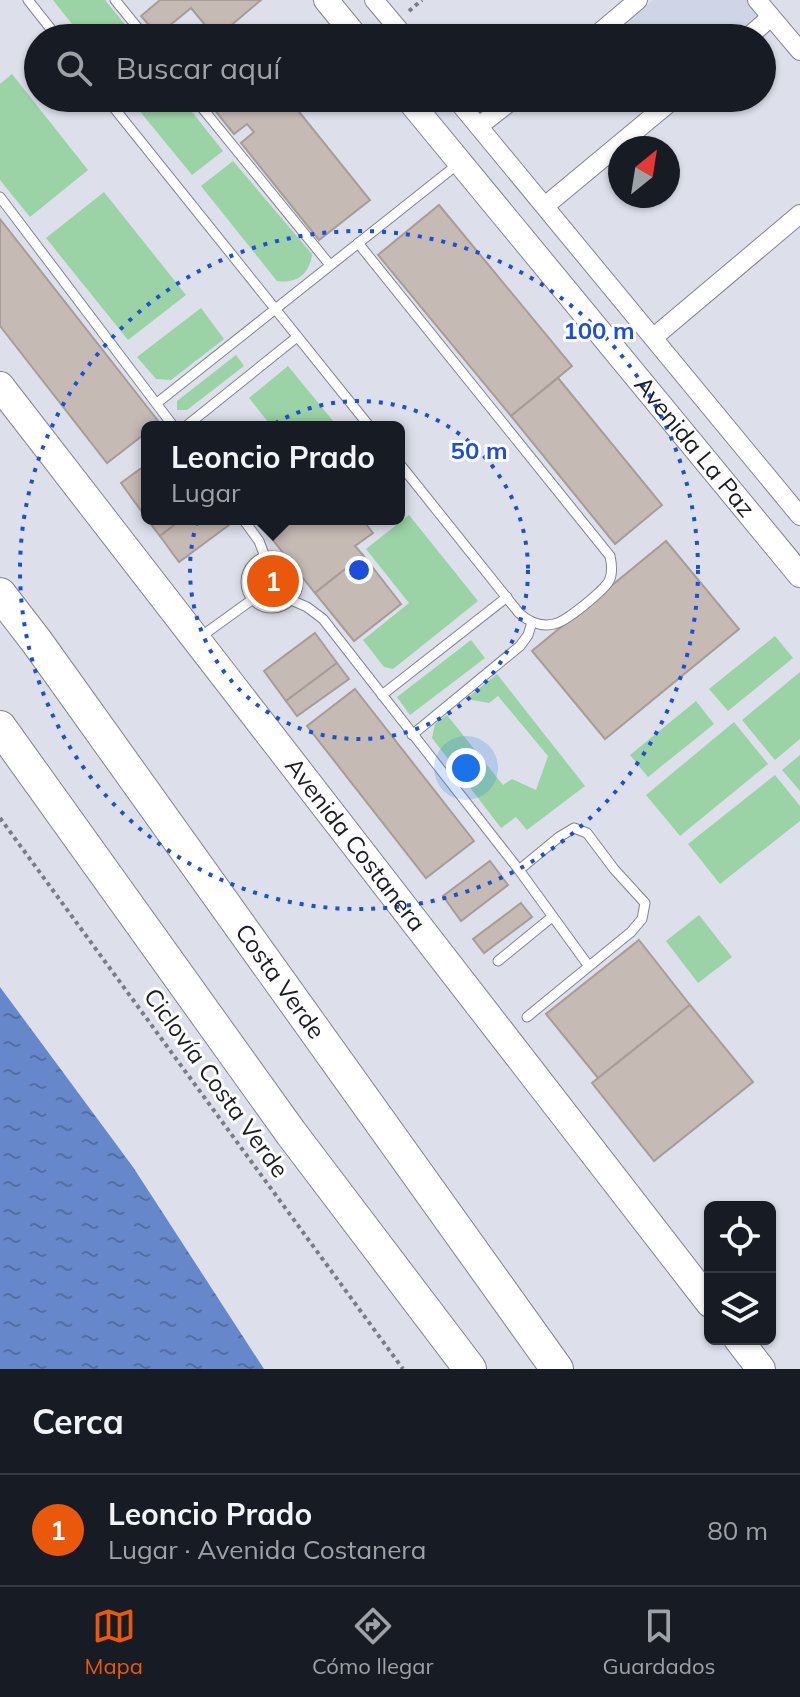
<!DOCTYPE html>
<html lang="es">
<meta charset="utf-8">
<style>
body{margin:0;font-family:Mulish,sans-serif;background:#20242c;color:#f1f3f6}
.controls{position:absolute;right:24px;bottom:24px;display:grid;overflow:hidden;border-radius:12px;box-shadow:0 2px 6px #0004}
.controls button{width:72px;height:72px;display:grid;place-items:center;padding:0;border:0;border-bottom:2px solid #363941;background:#171b24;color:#f1f3f6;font:40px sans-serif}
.compass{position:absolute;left:608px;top:136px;width:72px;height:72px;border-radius:50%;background:#171b24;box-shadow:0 2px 6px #0004;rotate:30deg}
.you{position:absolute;left:466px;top:768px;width:28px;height:28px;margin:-20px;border:6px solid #fff;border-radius:50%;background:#1a73e8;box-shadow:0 0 0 12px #1a73e833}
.badge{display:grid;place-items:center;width:52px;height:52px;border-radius:50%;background:#ea580c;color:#fff;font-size:26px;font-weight:700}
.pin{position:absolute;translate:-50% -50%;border:4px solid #fff;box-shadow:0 2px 8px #0006}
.popup{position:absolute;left:141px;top:421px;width:264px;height:104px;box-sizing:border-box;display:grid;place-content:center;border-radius:12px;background:#171b24;filter:drop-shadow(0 2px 6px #0005);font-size:26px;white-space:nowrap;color:#9ea1a6}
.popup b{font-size:30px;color:#f1f3f6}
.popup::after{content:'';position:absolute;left:50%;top:100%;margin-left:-16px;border:16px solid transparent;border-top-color:#171b24}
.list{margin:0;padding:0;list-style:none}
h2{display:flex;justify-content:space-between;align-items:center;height:104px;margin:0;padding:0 32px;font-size:34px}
h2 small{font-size:26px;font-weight:400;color:#9ea1a6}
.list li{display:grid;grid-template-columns:52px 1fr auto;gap:24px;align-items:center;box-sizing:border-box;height:112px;padding:0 32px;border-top:2px solid #363941}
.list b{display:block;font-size:30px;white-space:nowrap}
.list p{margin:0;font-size:26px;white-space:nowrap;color:#9ea1a6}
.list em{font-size:26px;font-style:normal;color:#9ea1a6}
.icon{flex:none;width:44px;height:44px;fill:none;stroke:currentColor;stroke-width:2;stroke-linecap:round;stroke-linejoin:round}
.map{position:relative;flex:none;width:800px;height:1369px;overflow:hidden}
.search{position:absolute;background:#171b24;box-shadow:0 2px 6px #0004;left:24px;right:24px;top:24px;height:88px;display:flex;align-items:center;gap:20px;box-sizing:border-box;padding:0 28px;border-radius:44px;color:#9ea1a6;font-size:30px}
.sheet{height:216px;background:#171b24}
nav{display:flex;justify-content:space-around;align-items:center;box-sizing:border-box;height:112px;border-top:2px solid #363941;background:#171b24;font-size:22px;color:#9ea1a6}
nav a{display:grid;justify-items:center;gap:4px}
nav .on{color:#ea580c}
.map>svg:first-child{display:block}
</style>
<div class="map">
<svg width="800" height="1369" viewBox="0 0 800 1369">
<defs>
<pattern id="water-ripples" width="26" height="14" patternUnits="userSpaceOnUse" patternTransform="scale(2)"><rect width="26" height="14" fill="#6688cb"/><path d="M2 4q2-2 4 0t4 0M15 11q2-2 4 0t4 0" fill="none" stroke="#536ea4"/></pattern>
</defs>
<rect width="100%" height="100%" fill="#dde0eb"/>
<path fill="#cfd4e6" d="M 653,0 L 754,0 L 767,16 L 739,38 L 608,37 Z"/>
<g fill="#9bd2a6">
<path d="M 53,0 L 105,0 L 136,38 L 83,38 Z"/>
<path d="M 12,74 L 88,170 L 30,217 L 0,180 L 0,84 Z"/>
<path d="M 129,98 L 181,98 L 223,151 L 192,175 Z"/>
<path d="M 233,161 L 312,254 C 310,274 296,284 277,281 L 201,186 Z"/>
<path d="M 104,192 L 186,295 L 128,340 L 46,238 Z"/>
<path d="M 201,308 L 224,339 L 171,380 L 156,379 L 137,357 Z"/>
<path d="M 236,355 L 244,366 L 187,410 L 177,410 L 177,401 Z"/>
<path d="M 288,366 L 338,427 L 272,427 L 249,398 Z"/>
<path d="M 409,515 L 478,601 L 393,669 L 384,667 L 363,640 L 409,603 L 366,549 Z"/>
<path d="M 775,636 L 793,658 L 728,711 L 709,689 Z"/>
<path d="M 471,640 L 485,658 L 410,715 L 397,697 Z"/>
<path d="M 800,672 L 800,739 L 775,760 L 742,720 Z"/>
<path d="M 497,674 L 585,786 L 527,830 L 516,817 L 501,828 L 432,738 L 435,724 L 447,715 L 503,785 L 512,779 L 536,790 L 548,756 L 498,696 L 489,703 L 466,699 Z"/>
<path d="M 696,701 L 714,724 L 648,777 L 630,755 Z"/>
<path d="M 734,722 L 768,764 L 680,836 L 646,795 Z"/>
<path d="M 800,755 L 800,791 L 782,770 Z"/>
<path d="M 775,775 L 800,806 L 800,821 L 720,884 L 688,844 Z"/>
<path d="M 699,915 L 732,957 L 698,983 L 666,941 Z"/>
</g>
<path fill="url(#water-ripples)" d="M 0,987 L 133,1167 L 264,1369 L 0,1369 Z"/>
<g fill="#c6bab5" stroke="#a89c98" stroke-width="2">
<path d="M 160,0 L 261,0 L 216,38 L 191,8 L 158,35 L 141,16 Z"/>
<path d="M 205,98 L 288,98 L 370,200 L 319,240 L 241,143 L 254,132 L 247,124 L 234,134 Z"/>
<path d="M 439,205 L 572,366 L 511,416 L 378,255 Z"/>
<path d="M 0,219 L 159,422 L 153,427 L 147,427 L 147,432 L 107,463 L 0,326 Z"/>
<path d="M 558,378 L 662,505 L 615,544 L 511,416 Z"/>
<path d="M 147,464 L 147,519 L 121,483 Z"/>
<path d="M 147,519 L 182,519 L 160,536 Z"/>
<path d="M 182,519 L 225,519 L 229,525 L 179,562 L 160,536 Z"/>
<path d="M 362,519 L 373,533 L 355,546 L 363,555 L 315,593 L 257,520 Z"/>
<path d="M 666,541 L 739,629 L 605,739 L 532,651 Z"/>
<path d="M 363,555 L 401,604 L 354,641 L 315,593 Z"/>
<path d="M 315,633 L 337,663 L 286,701 L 264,671 Z"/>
<path d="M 337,663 L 349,679 L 297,716 L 286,701 Z"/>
<path d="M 355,689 L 474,841 L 426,878 L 307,726 Z"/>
<path d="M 490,861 L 508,885 L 461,921 L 443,896 Z"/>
<path d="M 521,903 L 532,917 L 484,953 L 473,939 Z"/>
<path d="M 639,940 L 690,1005 L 598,1078 L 546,1014 Z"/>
<path d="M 690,1005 L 753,1082 L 654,1161 L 592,1083 Z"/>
</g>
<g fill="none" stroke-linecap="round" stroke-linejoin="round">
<g stroke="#82858f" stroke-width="11">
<g id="lane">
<path d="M 28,0 L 58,38"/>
<path d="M 115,0 L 146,38"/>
<path d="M 106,98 L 370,427"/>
<path d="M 194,98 L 330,265"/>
<path d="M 0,197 L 174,427"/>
<path d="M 358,243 L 610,556 C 612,565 613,573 609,581 C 603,591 566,622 554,624 C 541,627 529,622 519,613 L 399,463"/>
<path d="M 157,403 L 458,164"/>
<path d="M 185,427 L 297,337"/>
<path d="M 243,519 L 259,541 L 265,557"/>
<circle cx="272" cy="582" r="26"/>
<path d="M 291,600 L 307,607 L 323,619 L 519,870 L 588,965"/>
<path d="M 199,638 L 253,599"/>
<path d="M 382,695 L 507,597"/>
<path d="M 412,735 L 520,646 L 528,635 L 532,622"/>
<path d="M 519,870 L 559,837 L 574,828 L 587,833 L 614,869 L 645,903 L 642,919 L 631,932 L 527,1017"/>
<path d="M 498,961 L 552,917"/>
</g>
</g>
<g stroke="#82858f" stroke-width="20">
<g id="street">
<path d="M 374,0 L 406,38"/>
<path d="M 757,0 L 800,51"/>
<path d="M 593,38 L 638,0"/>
<path d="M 747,38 L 771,17"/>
<path d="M 455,98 L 800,516"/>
<path d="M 479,126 L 515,98"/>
<path d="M 545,206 L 675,98"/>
<path d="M 654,337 L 800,214"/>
</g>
</g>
<g stroke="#82858f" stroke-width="26">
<g id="secondary">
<path d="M 326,0 L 357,38"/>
<path id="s1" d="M 407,98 L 800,575"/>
</g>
</g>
<g stroke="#82858f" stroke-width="30">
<g id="primary">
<path id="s2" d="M 0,386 L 710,1303"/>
<path d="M 738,1339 L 761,1369"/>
</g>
</g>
<g stroke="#82858f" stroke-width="34">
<g id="highway">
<path id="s3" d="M 0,594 L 37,642 L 557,1369"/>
<path d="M 0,727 L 291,1133 L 470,1369"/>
</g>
</g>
<g stroke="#7b7d84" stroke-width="4" stroke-dasharray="4 4" stroke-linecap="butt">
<path d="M 409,11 L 422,0"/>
<path d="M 0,818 L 403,1369"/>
</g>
<use href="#lane" stroke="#fff" stroke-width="9"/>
<use href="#street" stroke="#fff" stroke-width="18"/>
<use href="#secondary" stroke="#fff" stroke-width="24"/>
<use href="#primary" stroke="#fff" stroke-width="28"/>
<use href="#highway" stroke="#fff" stroke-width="32"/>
</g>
<g fill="none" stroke="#1d4ed8" stroke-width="4" stroke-dasharray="4 8">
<circle cx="359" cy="570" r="169"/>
<circle cx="359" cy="570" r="339"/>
</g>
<g text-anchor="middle" stroke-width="6" stroke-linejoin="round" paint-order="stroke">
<g font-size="24" fill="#1b1c20" stroke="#fff">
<text dy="8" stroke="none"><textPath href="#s1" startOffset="452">Avenida La Paz</textPath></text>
<text dy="8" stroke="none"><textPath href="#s2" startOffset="580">Avenida Costanera</textPath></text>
<text dy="8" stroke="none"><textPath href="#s3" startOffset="478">Costa Verde</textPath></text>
<text transform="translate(216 1083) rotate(54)" y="8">Ciclovía Costa Verde</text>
</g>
</g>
<circle cx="359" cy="570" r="12" fill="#1d4ed8" stroke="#fff" stroke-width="4"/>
<g font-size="24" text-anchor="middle" font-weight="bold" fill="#1d4ed8" stroke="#fff" stroke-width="6" stroke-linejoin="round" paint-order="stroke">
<text x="599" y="339">100 m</text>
<text x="479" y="459">50 m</text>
</g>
</svg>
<div class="controls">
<button><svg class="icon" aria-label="locate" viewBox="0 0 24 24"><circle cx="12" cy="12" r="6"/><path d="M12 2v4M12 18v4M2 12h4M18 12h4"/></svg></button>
<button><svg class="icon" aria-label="layers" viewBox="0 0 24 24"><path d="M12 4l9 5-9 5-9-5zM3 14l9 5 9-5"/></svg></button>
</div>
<svg class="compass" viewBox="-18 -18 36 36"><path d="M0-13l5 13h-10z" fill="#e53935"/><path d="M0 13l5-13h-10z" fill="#9ea1a6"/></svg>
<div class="you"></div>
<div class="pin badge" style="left:273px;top:581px">1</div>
<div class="popup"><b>Leoncio Prado</b>Lugar</div>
<div class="search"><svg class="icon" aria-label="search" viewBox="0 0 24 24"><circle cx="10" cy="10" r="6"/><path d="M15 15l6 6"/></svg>Buscar aquí</div>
</div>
<section class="sheet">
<h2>Cerca<small></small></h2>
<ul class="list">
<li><span class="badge">1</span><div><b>Leoncio Prado</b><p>Lugar · Avenida Costanera</p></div><em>80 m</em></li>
</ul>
</section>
<nav>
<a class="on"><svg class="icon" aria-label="map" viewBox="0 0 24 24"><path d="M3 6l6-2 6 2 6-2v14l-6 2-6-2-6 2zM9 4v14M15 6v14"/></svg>Mapa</a>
<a><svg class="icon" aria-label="directions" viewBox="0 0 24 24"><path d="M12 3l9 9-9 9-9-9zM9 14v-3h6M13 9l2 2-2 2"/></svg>Cómo llegar</a>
<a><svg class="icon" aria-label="saved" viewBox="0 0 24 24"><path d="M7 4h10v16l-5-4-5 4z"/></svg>Guardados</a>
</nav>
